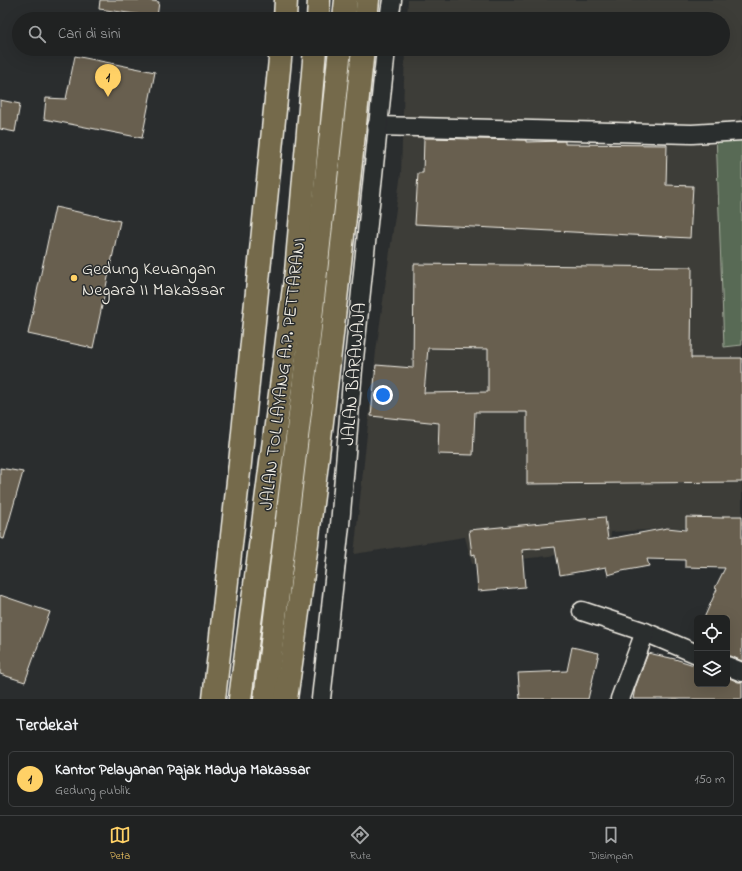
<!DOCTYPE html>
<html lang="id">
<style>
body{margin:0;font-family:"Indie Flower",sans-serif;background:#2d2f2f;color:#f1f3f6}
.controls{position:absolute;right:12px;bottom:12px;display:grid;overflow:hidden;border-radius:6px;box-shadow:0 4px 16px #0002}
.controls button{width:36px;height:36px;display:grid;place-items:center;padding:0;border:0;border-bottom:1px solid #3d3f40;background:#202222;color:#f1f3f6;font:20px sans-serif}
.you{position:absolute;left:383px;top:395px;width:14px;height:14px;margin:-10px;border:3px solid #fff;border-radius:50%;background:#1a73e8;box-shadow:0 0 0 6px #1a73e833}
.badge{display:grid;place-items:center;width:26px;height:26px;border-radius:50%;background:#ffd166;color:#111;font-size:13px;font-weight:700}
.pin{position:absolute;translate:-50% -33px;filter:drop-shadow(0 1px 2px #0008)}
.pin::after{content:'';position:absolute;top:21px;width:14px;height:12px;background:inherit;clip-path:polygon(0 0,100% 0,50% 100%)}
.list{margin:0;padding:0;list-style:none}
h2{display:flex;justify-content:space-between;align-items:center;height:52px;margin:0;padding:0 16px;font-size:17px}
h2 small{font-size:13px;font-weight:400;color:#a2a4a5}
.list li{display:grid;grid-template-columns:26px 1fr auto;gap:12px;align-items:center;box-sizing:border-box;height:56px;margin:0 8px 8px;padding:0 8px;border:1px solid #3d3f40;border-radius:6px}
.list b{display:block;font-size:15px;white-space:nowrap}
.list p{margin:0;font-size:13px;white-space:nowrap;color:#a2a4a5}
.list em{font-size:13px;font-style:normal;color:#a2a4a5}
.icon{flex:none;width:22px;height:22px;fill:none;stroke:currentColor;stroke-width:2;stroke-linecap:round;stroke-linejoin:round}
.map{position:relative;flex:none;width:742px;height:699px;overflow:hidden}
.search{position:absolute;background:#202222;box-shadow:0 4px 16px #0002;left:12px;right:12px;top:12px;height:44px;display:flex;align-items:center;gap:10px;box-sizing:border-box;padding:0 14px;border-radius:22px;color:#a2a4a5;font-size:15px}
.sheet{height:116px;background:#202222}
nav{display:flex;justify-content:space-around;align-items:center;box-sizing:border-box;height:56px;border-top:1px solid #3d3f40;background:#202222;font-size:11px;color:#a2a4a5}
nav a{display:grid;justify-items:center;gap:2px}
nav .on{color:#ffd166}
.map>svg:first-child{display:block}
</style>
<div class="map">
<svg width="742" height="699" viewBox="0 0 742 699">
<rect width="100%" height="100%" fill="#2a2d2e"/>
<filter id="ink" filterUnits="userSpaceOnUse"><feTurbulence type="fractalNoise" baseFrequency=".025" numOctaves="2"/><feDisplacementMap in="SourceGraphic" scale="8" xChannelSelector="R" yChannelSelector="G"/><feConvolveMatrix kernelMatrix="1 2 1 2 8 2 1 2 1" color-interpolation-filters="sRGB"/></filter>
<g filter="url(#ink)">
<path fill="#3c3c38" d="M 408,0 L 742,0 L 742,141 L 725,347 L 742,345 L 742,525 L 611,532 L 609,550 L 472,564 L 465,537 L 354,554 L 376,351 L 401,173 L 405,49 L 723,49 L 723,19 L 407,19 Z"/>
<path fill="#586a54" stroke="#a6ae9e" d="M 716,133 L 742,136 L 742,345 L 724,347 Z"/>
<g fill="#675e4f" stroke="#f4f1e8" fill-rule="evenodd">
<path d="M 100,0 L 146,0 L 159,2 L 157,17 L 99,9 Z"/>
<path d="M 75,56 L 155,72 L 142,138 L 44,119 L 46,98 L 66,99 Z"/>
<path d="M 0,100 L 20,104 L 15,132 L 0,129 Z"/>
<path d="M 424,138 L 526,140 L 526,142 L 565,141 L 565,144 L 667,145 L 666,185 L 693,186 L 690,238 L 415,224 L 418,173 L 423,173 Z"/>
<path d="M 55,207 L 120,221 L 93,348 L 28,334 Z"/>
<path d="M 414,264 L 692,267 L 691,358 L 742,358 L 742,482 L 527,484 L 527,412 L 475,412 L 473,455 L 438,454 L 439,423 L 371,416 L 376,365 L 413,368 ZM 428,348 L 488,349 L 488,392 L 424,393 Z"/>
<path d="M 0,468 L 23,472 L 4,539 L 0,538 Z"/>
<path d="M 723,516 L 742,516 L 742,661 L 731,656 L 727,656 L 727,618 L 704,618 L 717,589 L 715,588 L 725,568 L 685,567 L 685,560 L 647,559 L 649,566 L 622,571 L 608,575 L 606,567 L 560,575 L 555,547 L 522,550 L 525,587 L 478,591 L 475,554 L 472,555 L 469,530 L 605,517 L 608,539 L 667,528 L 686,530 L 686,517 L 723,518 Z"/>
<path d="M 0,595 L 50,612 L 25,682 L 0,674 Z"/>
<path d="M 572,647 L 599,653 L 588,699 L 520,699 L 518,673 L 567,671 Z"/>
<path d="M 648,653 L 675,659 L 697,666 L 697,684 L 727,684 L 727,677 L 738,682 L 742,682 L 742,699 L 633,699 L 635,688 Z"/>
</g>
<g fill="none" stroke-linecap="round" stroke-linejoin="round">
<g stroke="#f4f1e8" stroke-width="21">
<g id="street">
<path d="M 389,19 L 392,0"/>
<path d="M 377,126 L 692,134 L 742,131"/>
<path d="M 582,611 L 645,632 L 697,654"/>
<path d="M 727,666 L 742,672"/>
<path d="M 321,699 L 340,525 L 353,369 L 386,49"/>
<path d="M 620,699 L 645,632"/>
</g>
</g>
<g stroke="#f4f1e8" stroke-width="25">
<g id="highway">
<path d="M 285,19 L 286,0"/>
<path d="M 318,19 L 319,0"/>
<path d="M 344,19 L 346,0"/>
<path d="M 366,19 L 368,0"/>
<path d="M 214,699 L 240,463 L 281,49"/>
<path d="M 240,699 L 296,272 L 315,49"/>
<path d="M 265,699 L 307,356 L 340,49"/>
<path d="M 286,699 C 317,483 340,266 363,49"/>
</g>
</g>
<use href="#street" stroke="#2a2d2e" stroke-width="18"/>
<use href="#highway" stroke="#746b4b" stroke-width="22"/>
</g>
</g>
<circle fill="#ffd166" stroke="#2a2d2e" stroke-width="1.5" cx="74" cy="278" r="4"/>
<g text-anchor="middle" stroke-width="3" stroke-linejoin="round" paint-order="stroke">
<g font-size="18" fill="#f4f1e8" stroke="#2a2d2e" text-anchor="start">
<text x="82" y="274">Gedung Keuangan<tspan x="82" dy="21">Negara II Makassar</tspan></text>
</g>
<g font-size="18" fill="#f4f1e8" stroke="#2a2d2e">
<text transform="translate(282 374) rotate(-83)" y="6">JALAN TOL LAYANG A.P. PETTARANI</text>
<text transform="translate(353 374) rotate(-85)" y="6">JALAN BARAWAJA</text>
</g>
</g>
</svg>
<div class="controls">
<button><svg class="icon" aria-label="locate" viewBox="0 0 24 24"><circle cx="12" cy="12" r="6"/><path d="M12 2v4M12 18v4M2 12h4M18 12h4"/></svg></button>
<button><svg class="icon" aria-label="layers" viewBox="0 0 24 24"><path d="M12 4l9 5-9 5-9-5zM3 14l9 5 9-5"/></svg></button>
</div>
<div class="you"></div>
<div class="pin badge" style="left:108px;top:97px">1</div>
<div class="search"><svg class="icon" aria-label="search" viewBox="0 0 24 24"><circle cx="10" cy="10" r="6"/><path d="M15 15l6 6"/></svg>Cari di sini</div>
</div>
<section class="sheet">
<h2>Terdekat<small></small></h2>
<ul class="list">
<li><span class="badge">1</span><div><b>Kantor Pelayanan Pajak Madya Makassar</b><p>Gedung publik</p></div><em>150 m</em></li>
</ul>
</section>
<nav>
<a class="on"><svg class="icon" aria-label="map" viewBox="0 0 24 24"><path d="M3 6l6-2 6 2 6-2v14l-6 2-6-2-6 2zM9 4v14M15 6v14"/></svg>Peta</a>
<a><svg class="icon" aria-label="directions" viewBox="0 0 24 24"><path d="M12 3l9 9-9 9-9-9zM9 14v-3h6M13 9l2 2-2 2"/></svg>Rute</a>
<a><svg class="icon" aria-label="saved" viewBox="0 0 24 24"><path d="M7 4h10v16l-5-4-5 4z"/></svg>Disimpan</a>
</nav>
